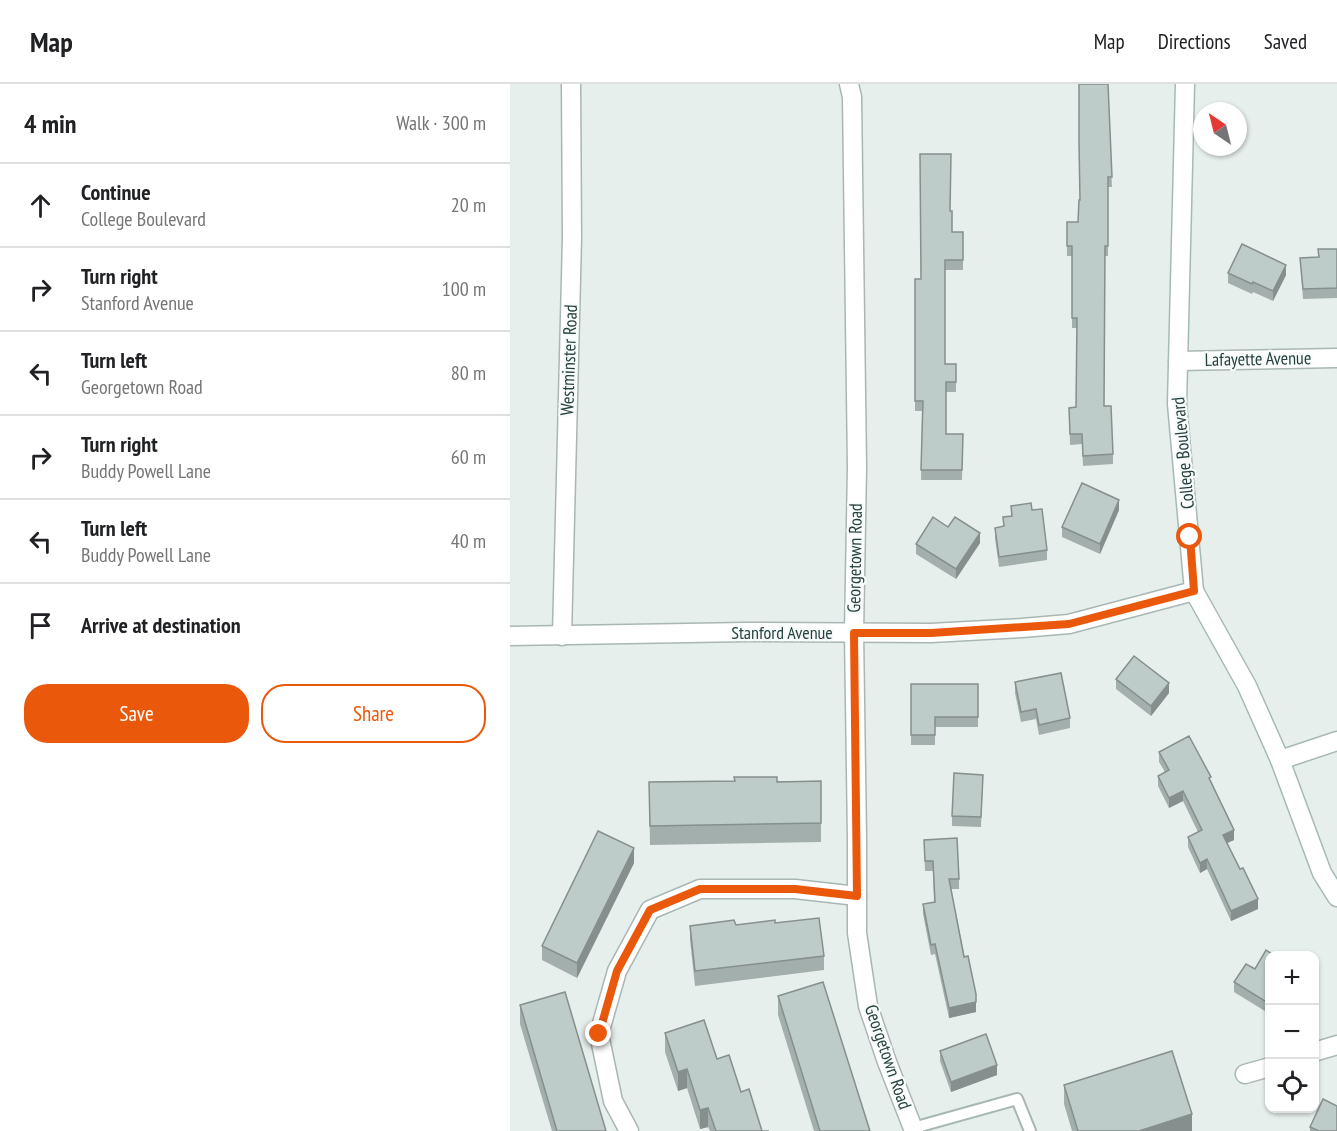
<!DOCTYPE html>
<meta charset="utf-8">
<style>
body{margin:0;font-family:"PT Sans Narrow",sans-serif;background:#f6f6f6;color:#202124}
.controls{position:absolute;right:18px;bottom:18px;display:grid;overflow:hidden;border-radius:12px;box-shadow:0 2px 4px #0004}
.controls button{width:54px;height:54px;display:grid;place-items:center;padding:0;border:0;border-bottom:2px solid #e0e0e0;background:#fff;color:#202124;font:30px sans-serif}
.compass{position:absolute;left:683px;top:18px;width:54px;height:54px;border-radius:50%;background:#fff;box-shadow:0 2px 4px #0004;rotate:325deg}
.stop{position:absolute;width:18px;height:18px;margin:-14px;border:4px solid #ea580c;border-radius:50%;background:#fff}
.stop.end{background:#ea580c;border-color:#fff;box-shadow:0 2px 6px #0008}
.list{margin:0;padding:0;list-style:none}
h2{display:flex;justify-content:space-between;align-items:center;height:78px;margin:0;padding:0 24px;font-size:26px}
h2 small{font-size:20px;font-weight:400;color:#757577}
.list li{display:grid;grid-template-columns:39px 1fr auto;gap:18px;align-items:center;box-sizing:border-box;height:84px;padding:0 24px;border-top:2px solid #e0e0e0}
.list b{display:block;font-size:22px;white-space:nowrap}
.list p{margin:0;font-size:20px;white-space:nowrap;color:#757577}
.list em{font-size:20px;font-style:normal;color:#757577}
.actions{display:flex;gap:12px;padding:18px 24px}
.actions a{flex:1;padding:14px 0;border:2px solid #ea580c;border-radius:24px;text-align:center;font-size:21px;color:#ea580c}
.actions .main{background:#ea580c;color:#fff}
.icon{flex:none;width:33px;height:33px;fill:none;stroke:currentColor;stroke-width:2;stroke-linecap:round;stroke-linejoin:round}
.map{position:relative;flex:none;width:827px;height:1047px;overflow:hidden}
header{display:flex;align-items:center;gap:36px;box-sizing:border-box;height:84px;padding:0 30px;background:#fff;border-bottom:2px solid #e0e0e0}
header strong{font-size:28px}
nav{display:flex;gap:33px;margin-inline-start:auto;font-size:21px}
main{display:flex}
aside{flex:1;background:#fff}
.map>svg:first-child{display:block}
</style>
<header>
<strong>Map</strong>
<nav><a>Map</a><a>Directions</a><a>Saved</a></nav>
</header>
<main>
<aside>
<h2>4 min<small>Walk · 300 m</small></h2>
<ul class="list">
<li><svg class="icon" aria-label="ahead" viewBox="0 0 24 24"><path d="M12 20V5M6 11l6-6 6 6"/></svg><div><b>Continue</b><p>College Boulevard</p></div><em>20 m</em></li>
<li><svg class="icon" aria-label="right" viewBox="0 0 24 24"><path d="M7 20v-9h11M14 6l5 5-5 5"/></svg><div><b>Turn right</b><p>Stanford Avenue</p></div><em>100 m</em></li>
<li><svg class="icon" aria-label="left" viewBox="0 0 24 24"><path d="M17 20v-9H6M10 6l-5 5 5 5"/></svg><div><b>Turn left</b><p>Georgetown Road</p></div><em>80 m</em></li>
<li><svg class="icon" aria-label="right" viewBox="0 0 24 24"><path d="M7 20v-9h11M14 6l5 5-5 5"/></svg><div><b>Turn right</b><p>Buddy Powell Lane</p></div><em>60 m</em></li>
<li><svg class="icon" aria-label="left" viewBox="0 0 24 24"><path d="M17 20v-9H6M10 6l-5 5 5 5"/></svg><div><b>Turn left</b><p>Buddy Powell Lane</p></div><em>40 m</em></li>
<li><svg class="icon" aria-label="arrive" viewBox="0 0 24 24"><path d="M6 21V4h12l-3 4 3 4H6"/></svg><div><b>Arrive at destination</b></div></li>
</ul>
<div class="actions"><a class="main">Save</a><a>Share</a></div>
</aside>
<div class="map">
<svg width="827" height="1047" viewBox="0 0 827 1047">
<rect width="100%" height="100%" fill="#e6efec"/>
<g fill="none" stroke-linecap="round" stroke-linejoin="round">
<g stroke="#a8b7b5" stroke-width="14">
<path id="lane" d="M 403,1044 L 507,1015 L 520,1047"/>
</g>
<g stroke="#a8b7b5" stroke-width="21">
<g id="street">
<path d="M 339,0 L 342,13 L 347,383 L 344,549 L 347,755 L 347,849 L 358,922 L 377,978 L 404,1047"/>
<path d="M 668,277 L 827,274"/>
<path d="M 0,552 L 236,548 L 421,549 L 512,544 L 559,540 L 684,507"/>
<path d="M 52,552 L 62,154 L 61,0"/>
<path d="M 770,676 L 827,657"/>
<path d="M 804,968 L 827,961"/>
<path d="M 735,990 L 760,983"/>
<path d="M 119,1047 L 103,1017 L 89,950 L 107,887 L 140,826 L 190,805 L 285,805 L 347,812"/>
</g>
</g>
<g stroke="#a5bab7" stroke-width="21">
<path id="secondary" d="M 675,0 L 667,320 L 684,507 L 737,602 L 770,676 L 812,789 L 827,813"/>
</g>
<use href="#lane" stroke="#fff" stroke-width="10"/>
<use href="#street" stroke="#fff" stroke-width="18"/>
<use href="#secondary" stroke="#fff" stroke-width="18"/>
</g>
<g fill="#a3afad">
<path d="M 598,15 L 602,103 L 598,103 L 598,172 L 595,172 L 594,322 L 603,370 L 603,380 L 573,382 L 572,360 L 560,361 L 559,324 L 566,323 L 567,244 L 562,244 L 562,172 L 557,172 L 557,138 L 568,138 L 570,116 Z"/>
<path d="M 440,127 L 442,148 L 453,148 L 453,186 L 435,186 L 435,280 L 446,280 L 446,308 L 436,308 L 436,350 L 453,350 L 452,396 L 411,396 L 412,327 L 405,327 L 405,195 L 411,195 Z"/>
<path d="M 808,165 L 827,165 L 827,214 L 793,215 L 790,174 L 808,173 Z"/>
<path d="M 718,189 L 776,191 L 763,217 L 743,208 L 742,210 L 718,199 Z"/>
<path d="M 501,422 L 522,426 L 537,466 L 537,476 L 489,483 L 485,454 L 485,444 L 493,442 L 493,433 L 501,432 Z"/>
<path d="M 609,426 L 590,470 L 552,453 L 552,443 Z"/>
<path d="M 438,443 L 470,459 L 446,495 L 406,470 L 406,460 Z"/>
<path d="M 606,595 L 659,609 L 641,632 L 606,605 Z"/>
<path d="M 505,598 L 560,634 L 560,644 L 529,651 L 526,635 L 511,638 L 505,609 Z"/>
<path d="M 401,600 L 468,600 L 468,643 L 425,643 L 425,661 L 401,661 Z"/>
<path d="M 649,668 L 701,697 L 724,756 L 717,759 L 748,825 L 721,837 L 697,785 L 690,789 L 678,763 L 678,753 L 688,748 L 673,717 L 659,724 L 648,702 L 648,692 L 655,688 L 649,678 Z"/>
<path d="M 473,691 L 471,743 L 442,742 L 442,732 Z"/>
<path d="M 311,697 L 311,758 L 140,761 L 139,698 Z"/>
<path d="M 414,756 L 449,795 L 449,805 L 441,805 L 466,928 L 439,934 L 425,870 L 421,871 L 413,830 L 413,820 L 424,818 L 423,787 L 415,787 Z"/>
<path d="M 124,779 L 67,894 L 32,876 L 32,862 Z"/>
<path d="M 265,839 L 314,872 L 314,886 L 185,902 L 180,856 L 180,842 Z"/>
<path d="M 765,872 L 758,929 L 724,908 L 724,898 Z"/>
<path d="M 268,912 L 360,1047 L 304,1047 L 268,931 Z"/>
<path d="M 10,921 L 96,1047 L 42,1047 L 10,940 Z"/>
<path d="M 155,949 L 207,975 L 231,1008 L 252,1047 L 259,1047 L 200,1047 L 198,1043 L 190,1045 L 177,1004 L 168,1007 L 155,968 Z"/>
<path d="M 430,967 L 487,991 L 441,1008 L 430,977 Z"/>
<path d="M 554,1001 L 682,1047 L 562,1047 L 554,1020 Z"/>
<path d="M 800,1043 L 827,1047 L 800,1047 Z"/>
</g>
<g fill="#858f8d">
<path d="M 776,181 L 776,191 L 763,217 L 763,207 Z"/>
<path d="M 609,416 L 609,426 L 590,470 L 590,460 Z"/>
<path d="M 470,449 L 470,459 L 446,495 L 446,485 Z"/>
<path d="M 659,599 L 659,609 L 641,632 L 641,622 Z"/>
<path d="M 673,707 L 673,717 L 659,724 L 659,714 Z"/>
<path d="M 724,746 L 724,756 L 713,761 L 713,751 Z"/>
<path d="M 124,764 L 124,779 L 67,894 L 67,879 Z"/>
<path d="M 697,775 L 697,785 L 690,789 L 690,779 Z"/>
<path d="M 748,815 L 748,825 L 721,837 L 721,827 Z"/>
<path d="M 759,917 L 759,927 L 758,929 L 758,919 Z"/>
<path d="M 466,918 L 466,928 L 439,934 L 439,924 Z"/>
<path d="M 487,981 L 487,991 L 441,1008 L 441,998 Z"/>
<path d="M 177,985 L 177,1004 L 168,1007 L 168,988 Z"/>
<path d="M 198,1024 L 198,1043 L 190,1045 L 190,1026 Z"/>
<path d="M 682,1030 L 682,1047 L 629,1047 Z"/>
</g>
<g fill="#beccc9" stroke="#858f8d" stroke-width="1.5">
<path d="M 569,0 L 598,0 L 602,93 L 598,93 L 598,162 L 595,162 L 594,322 L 601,322 L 603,370 L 573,372 L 572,350 L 560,350 L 559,324 L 566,323 L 567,234 L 562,234 L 562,162 L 557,162 L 557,138 L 568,138 L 569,116 L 570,116 L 569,58 Z"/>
<path d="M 410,70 L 441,70 L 440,127 L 442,127 L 442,148 L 453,148 L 453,176 L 435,176 L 435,280 L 446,280 L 446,298 L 436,298 L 436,350 L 453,350 L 452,386 L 411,386 L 413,317 L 405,317 L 405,195 L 411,195 Z"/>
<path d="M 732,160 L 776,181 L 763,207 L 743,198 L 742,200 L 718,189 Z"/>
<path d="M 808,165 L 827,165 L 827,204 L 793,205 L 790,174 L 809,173 Z"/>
<path d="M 572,399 L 609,416 L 590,460 L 552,443 Z"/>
<path d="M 521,419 L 522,426 L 532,425 L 537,466 L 489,473 L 485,444 L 494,442 L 493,433 L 502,432 L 501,422 Z"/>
<path d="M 423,433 L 438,443 L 445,433 L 470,449 L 446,485 L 406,460 Z"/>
<path d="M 624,572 L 659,599 L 641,622 L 606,595 Z"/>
<path d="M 551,589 L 560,634 L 529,641 L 526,625 L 511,628 L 505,598 Z"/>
<path d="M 401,600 L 468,600 L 468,633 L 425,633 L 425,651 L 401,651 Z"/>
<path d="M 679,652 L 701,693 L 699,694 L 724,746 L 713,751 L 730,785 L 733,784 L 748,815 L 721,827 L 697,775 L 690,779 L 678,753 L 692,746 L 673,707 L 659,714 L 648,692 L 659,686 L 649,668 Z"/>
<path d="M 444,689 L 473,691 L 471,733 L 442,732 Z"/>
<path d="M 224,693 L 267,693 L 267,698 L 311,697 L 311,739 L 140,742 L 139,698 L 225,697 Z"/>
<path d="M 88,747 L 124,764 L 67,879 L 32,862 Z"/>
<path d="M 447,754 L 449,795 L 439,795 L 454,873 L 458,872 L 466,910 L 466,918 L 439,924 L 425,860 L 421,861 L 413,820 L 425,818 L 423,777 L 415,777 L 414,756 Z"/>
<path d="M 309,834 L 314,872 L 185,887 L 180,842 L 224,836 L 226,841 L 265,836 L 265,839 Z"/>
<path d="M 756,866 L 765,872 L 759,872 L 759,917 L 758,919 L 724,898 L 736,880 L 745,885 Z"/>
<path d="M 313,898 L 360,1047 L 310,1047 L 268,912 Z"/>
<path d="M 55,908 L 96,1047 L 47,1047 L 10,921 Z"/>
<path d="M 194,936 L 207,975 L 219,971 L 231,1008 L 239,1005 L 252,1047 L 259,1047 L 206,1047 L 198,1024 L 190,1026 L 177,985 L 168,988 L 155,949 Z"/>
<path d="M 476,950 L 487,981 L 441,998 L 430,967 Z"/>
<path d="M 662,967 L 682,1030 L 629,1047 L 568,1047 L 554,1001 Z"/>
<path d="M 813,1015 L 827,1022 L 827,1047 L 809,1047 L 800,1043 Z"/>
</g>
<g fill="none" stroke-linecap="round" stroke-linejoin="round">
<path stroke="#ea580c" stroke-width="8" d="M 89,950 L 107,887 L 140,826 L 190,805 L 285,805 L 347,812 L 344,549 L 421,549 L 559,540 L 684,507 L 680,453"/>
</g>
<g text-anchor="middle" stroke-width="4.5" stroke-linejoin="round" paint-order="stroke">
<g font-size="18" fill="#25413f" stroke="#f7fbfa">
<text transform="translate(748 275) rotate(-1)" y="6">Lafayette Avenue</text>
<text transform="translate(59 276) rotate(-88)" y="6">Westminster Road</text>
<text transform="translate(673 369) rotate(-95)" y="6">College Boulevard</text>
<text transform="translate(345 474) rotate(-89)" y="6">Georgetown Road</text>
<text x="272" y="555">Stanford Avenue</text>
<text transform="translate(378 973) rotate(71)" y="6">Georgetown Road</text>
</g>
</g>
</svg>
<div class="controls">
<button>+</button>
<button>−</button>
<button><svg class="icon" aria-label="locate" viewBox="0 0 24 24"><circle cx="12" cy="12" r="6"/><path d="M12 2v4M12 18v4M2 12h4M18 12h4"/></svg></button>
</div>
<svg class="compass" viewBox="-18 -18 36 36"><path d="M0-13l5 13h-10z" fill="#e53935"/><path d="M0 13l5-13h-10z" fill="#757577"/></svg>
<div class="stop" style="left:680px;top:453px"></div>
<div class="stop end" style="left:89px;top:950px"></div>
</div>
</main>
